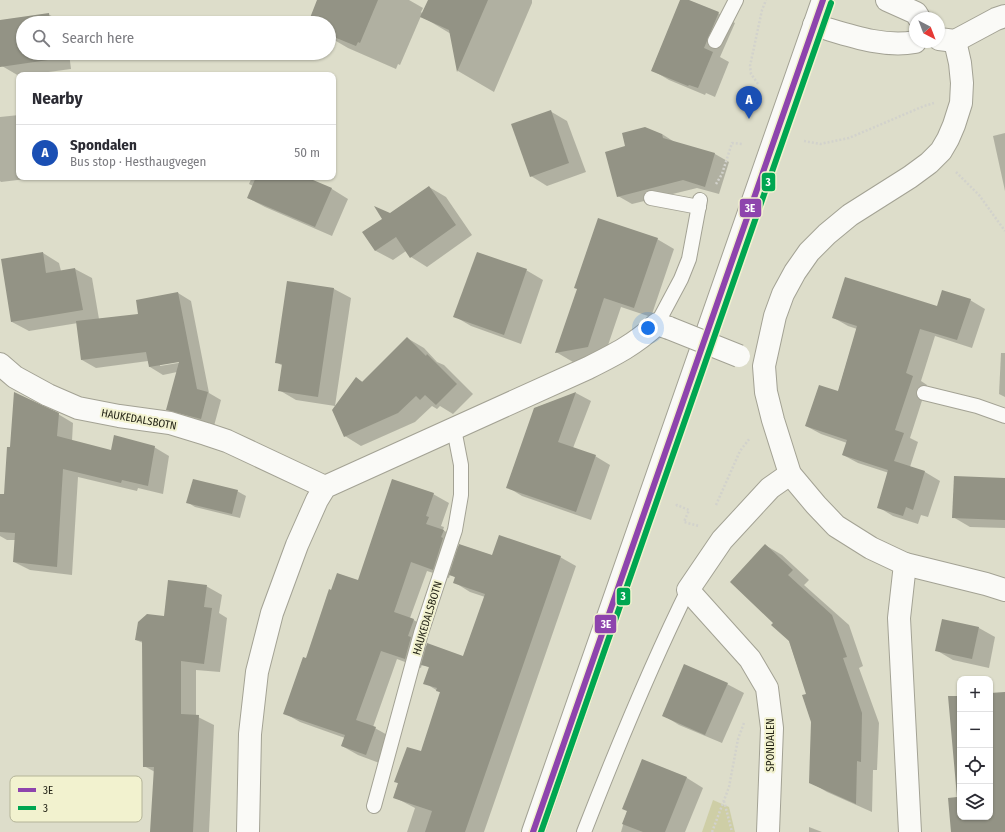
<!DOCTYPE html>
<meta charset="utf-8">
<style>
body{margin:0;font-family:"Fira Sans Condensed",sans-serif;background:#f2f2f3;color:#2b2b33}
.controls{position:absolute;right:12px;bottom:12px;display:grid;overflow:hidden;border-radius:8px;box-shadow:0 1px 3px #0004}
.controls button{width:36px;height:36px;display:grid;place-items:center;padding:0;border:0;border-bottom:1px solid #e1e1e2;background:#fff;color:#2b2b33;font:20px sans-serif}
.compass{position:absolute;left:909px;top:12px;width:36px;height:36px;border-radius:50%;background:#fff;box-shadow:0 1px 3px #0004;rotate:138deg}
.you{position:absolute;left:648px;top:328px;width:14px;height:14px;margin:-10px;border:3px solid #fff;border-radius:50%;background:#1a73e8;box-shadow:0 0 0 6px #1a73e833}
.badge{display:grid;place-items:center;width:26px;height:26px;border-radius:50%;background:#d93025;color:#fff;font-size:13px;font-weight:700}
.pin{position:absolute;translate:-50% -33px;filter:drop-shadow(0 1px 2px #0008)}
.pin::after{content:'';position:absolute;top:21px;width:14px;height:12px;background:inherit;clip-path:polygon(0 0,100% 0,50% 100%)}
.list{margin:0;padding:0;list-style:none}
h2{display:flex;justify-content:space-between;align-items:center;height:52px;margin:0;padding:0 16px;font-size:17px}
h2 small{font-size:13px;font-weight:400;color:#7c7c81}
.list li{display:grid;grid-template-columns:26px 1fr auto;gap:12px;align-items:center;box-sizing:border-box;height:56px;padding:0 16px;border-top:1px solid #e1e1e2}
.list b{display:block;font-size:15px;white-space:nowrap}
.list p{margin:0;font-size:13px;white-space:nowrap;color:#7c7c81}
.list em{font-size:13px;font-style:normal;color:#7c7c81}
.icon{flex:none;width:22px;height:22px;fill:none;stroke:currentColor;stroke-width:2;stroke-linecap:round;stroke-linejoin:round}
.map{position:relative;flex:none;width:1005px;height:832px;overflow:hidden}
.search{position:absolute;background:#fff;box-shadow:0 1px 3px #0004;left:16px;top:16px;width:320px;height:44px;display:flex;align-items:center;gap:10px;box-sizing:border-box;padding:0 14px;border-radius:22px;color:#7c7c81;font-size:15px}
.panel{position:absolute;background:#fff;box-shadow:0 1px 3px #0004;left:16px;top:72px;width:320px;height:108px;border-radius:8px}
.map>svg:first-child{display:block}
</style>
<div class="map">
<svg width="1005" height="832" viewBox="0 0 1005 832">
<rect width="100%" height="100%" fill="#ddddca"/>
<path fill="#cecea6" d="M 713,800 L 729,807 L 735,832 L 702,832 Z"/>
<g fill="#0003" fill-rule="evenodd">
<path d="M 318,0 L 409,0 L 423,8 L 421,12 L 423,14 L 429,0 L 532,0 L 532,3 L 494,92 L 458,71 L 451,34 L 421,16 L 400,65 L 398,64 L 396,69 L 348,48 L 329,37 L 329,23 L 309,23 Z"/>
<path d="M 681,0 L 687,0 L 718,13 L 735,23 L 720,57 L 729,62 L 715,97 L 706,93 L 705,95 L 669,80 L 652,70 Z"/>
<path d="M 48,14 L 64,23 L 23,23 L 23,53 L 69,53 L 71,69 L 19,76 L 2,66 L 0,54 L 0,21 Z"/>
<path d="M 550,111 L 567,121 L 586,172 L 547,186 L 531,176 Z"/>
<path d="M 19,115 L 19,177 L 43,177 L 1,182 L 0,181 L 0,117 Z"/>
<path d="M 1005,133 L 1005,191 L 993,136 Z"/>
<path d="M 662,134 L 676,143 L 715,154 L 729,162 L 719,194 L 697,188 L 632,204 L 618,196 Z"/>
<path d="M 252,177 L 303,177 L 332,189 L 348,199 L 332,236 L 265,207 L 248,198 L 253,186 L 249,184 Z"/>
<path d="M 429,187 L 446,197 L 472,235 L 427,267 L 411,257 L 406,251 L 393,260 L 376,251 L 364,233 Z"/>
<path d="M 657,239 L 674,249 L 651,317 L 621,307 L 604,357 L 573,362 L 556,352 L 578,289 Z"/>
<path d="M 43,253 L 59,263 L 61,271 L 75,269 L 92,278 L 99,319 L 140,315 L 178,293 L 191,301 L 209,393 L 221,400 L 214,426 L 181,417 L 168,409 L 177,372 L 163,375 L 150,367 L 148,361 L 96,368 L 82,360 L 78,323 L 29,331 L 12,322 ZM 183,360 L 184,362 L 160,366 L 160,364 Z"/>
<path d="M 526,270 L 543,280 L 521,344 L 471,326 L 454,316 Z"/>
<path d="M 288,282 L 334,289 L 351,298 L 335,406 L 296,400 L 279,390 L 283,366 L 276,362 Z"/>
<path d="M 970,300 L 985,309 L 972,348 L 935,336 L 921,381 L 927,385 L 910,438 L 918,442 L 910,467 L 925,472 L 940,481 L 928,517 L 921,515 L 918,524 L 893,516 L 878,507 L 889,473 L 858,463 L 843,455 L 847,443 L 821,434 L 806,426 L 838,392 L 857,329 L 848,326 L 834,318 L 937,307 Z"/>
<path d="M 407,338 L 424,348 L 437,362 L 444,365 L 473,394 L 453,414 L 440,406 L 437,409 L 432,406 L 415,422 L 361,446 L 345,436 L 356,378 L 363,382 Z"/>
<path d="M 1001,353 L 1005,353 L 1005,397 L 999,394 Z"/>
<path d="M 576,393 L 591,401 L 573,448 L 595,456 L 610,465 L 591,520 L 522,496 L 507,487 L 535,408 Z"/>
<path d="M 58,414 L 73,423 L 72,441 L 111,451 L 154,447 L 169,456 L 163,494 L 138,488 L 137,491 L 78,477 L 72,575 L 30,570 L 14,562 L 16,540 L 7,540 L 0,536 L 0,495 L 5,495 L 11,448 Z"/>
<path d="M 1005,479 L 1005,528 L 970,527 L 953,517 Z"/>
<path d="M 237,491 L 246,496 L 240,518 L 195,507 L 187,502 Z"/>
<path d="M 433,494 L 449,503 L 441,526 L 444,527 L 443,530 L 459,540 L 457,547 L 459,548 L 492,556 L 560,557 L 576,566 L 484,832 L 407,832 L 415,808 L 394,797 L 399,784 L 396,782 L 421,753 L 441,693 L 425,683 L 430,668 L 422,664 L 421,668 L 397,659 L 373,727 L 391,737 L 382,764 L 358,755 L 342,746 L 345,738 L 300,722 L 284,713 L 307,659 L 359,581 ZM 427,571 L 449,578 L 450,574 L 456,578 L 454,582 L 470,592 L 485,597 L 463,657 L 424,646 L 430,629 L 410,618 Z"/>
<path d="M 765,545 L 782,555 L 809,580 L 804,585 L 849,625 L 863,666 L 859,668 L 879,723 L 877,770 L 873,770 L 872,812 L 827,792 L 810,782 L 812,721 L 807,694 L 789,641 L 774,622 Z"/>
<path d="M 206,586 L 222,595 L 219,613 L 227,618 L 220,672 L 196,670 L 196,716 L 214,725 L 209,832 L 151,832 L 155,772 L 144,766 L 143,643 L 136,640 Z"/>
<path d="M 979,628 L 995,637 L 989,668 L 953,660 L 936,650 Z"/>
<path d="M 727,684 L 744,693 L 722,743 L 679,725 L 663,715 Z"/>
<path d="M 642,760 L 687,778 L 703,788 L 685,832 L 621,832 Z"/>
<path d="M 809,827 L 822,832 L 809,832 Z"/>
</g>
<g fill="#939385">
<path d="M 317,0 L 378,0 L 360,43 L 358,42 L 356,46 L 329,35 L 329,23 L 308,23 Z"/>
<path d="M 428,0 L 488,0 L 457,72 L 449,30 L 420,17 Z"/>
<path d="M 680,0 L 689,0 L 719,12 L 704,48 L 713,52 L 698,88 L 689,85 L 688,86 L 651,71 Z"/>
<path d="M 49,13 L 50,23 L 23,23 L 23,53 L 54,53 L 55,59 L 0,67 L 0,20 Z"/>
<path d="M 551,110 L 569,163 L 530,177 L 511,124 Z"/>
<path d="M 645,127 L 662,134 L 663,138 L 715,153 L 705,187 L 683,180 L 617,197 L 605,152 L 625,146 L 622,133 Z"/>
<path d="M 256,177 L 306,177 L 332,188 L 315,227 L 247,198 Z"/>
<path d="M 429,186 L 456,225 L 410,258 L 396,237 L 375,251 L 362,232 L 382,219 L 374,206 L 390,213 Z"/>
<path d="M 598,218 L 658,238 L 634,308 L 604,298 L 588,347 L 555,353 L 577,289 L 574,288 Z"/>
<path d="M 43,252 L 46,273 L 75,268 L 83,310 L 11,322 L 1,259 Z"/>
<path d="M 477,252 L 527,269 L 504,335 L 453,317 Z"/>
<path d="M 845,277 L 937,306 L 942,290 L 971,299 L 957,340 L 920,329 L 906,373 L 913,376 L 895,430 L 904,433 L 894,461 L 925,471 L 913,510 L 906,507 L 903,516 L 877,508 L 888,470 L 842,455 L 847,440 L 805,426 L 819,385 L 838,391 L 857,326 L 832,318 Z"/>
<path d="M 287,281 L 334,288 L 318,397 L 278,391 L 282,364 L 275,363 Z"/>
<path d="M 178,292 L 197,389 L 208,392 L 201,419 L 166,410 L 179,362 L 149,367 L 146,352 L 81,360 L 76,321 L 138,314 L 136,300 Z"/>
<path d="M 407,337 L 426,356 L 427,354 L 457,384 L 436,405 L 425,395 L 420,400 L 416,396 L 398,413 L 344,437 L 332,410 L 356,377 L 362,382 Z"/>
<path d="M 14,392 L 59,413 L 57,436 L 111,450 L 114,435 L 155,446 L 148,486 L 122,480 L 121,483 L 63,469 L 57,567 L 13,562 L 15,533 L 0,532 L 0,494 L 4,494 L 7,447 L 10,447 Z"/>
<path d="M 576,392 L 558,442 L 596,455 L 576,512 L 506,488 L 534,408 Z"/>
<path d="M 954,476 L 1005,478 L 1005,520 L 952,518 Z"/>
<path d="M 193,479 L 238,490 L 232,514 L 186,503 Z"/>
<path d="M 392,479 L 434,493 L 426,516 L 429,517 L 426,524 L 444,530 L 441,537 L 443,538 L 433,570 L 411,562 L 394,612 L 414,619 L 408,636 L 411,637 L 405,659 L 381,651 L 356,720 L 376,727 L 366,755 L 341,746 L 345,735 L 283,714 L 303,657 L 306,658 L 329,589 L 331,590 L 337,573 L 358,580 Z"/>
<path d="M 499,535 L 561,556 L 465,832 L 425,832 L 432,811 L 393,798 L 398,783 L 394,782 L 407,747 L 421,751 L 440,692 L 436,691 L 437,688 L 423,684 L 429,667 L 421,665 L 427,643 L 463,656 L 485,594 L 453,583 L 455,577 L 449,575 L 459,544 L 492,555 Z"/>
<path d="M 765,544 L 793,570 L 788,575 L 832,615 L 847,657 L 843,658 L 862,713 L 861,762 L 857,761 L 856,804 L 809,783 L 811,722 L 802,695 L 806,694 L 789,641 L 771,625 L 773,623 L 730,582 Z"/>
<path d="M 168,580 L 207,585 L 204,607 L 212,608 L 204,664 L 181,661 L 181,714 L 199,715 L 193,832 L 150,832 L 154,767 L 143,767 L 142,641 L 135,640 L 138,622 L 147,614 L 164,616 Z"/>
<path d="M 942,619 L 979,627 L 972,659 L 935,651 Z"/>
<path d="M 684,664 L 728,683 L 705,735 L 662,716 Z"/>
<path d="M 1005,692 L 1005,832 L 951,832 L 948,798 L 957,797 L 948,696 L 960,696 L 960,817 L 990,817 L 990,693 Z"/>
<path d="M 642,759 L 687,777 L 665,832 L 643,832 L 622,824 L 627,811 L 622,809 Z"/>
</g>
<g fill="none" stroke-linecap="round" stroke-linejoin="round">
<g stroke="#a3a294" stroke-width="16">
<g id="lane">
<path d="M 715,41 L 736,0"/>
<path d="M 651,198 L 699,207"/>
<path d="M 657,324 L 681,279 L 689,259 L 700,200"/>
<path d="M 924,393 L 977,406 L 1005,416"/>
<path d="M 374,806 L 421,633 L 455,530 L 461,495 L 461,465 L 454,429"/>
<path d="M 584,832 C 616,750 649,669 688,590"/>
</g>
</g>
<g stroke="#a3a294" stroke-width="24">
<g id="street">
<path d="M 887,0 L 916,13 L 919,18"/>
<path d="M 814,25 C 846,34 881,48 915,42"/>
<path d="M 939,39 L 955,41 L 996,19 L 1005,16"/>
<path d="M 955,41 L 960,63 L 962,83 L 961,103 L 954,125 L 948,139 L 941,151 L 929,163 L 910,177 L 850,215 L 827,234 L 809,252 L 795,272 L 783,294 L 775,316 L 764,366 L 766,392 L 773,420 L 790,474 L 816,505 L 836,526 L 871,548 L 905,564 L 986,584 L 1005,590"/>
<path d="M 0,364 L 15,377 L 48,395 L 78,408 L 119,416 L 170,423 L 206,434 L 227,441 L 325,487"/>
<path d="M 905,564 L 899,618 L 910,832"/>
<path d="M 248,832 L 250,734 L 257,672 L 272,613 L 297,545 L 317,500 L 325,487 L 588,368 C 616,354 634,345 657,324 L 669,328"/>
<path d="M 768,832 L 772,728 L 767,688 L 750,659 L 688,590 L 722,540 L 770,488 L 790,474"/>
</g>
</g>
<g stroke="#a3a294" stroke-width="24">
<path id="secondary" d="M 533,832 L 823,0"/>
</g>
<g stroke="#d2d2cc" stroke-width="2.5" stroke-dasharray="2 2" stroke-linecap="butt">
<path d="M 758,84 L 751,74 L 750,66 L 762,10 L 766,0"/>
<path d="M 804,141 L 820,144 L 849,138 L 924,106 L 934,103"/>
<path d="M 956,172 L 979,195 L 1005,231"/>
<path d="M 716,184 L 722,174 L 732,143 L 743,144"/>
<path d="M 716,505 L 740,451 L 750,438"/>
<path d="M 676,506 L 677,505 L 689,510 L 684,522 L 699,526"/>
<path d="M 724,801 L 732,832"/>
<path d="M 712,832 L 729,787 L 738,739 L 744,723"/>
</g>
<use href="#lane" stroke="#fafaf7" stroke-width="14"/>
<use href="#street" stroke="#fafaf7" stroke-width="22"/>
<use href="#secondary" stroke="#fafaf7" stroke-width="22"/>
<g stroke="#a3a294" stroke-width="24" stroke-linecap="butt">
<path id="street-bridge" d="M 669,328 L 739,356"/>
</g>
<use href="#street-bridge" stroke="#fafaf7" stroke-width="22"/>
<g stroke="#f2f2cf" stroke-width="9">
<path id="bus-1" d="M 533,832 L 823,0"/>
</g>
<g stroke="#f2f2cf" stroke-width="9">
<path id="bus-2" d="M 541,832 L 831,3"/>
</g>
<use href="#bus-1" stroke="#8e44ad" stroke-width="6"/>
<use href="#bus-2" stroke="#00a651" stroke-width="6"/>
</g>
<g text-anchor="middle" stroke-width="4" stroke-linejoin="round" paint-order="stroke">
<g font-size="11" fill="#242417" stroke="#f2f2cf">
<text transform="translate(139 419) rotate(10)" y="4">HAUKEDALSBOTN</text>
<text transform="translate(427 618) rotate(-73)" y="4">HAUKEDALSBOTN</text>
<text transform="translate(770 745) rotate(-90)" y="4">SPONDALEN</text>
</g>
</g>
<rect x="10" y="776" width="132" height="46" rx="6" fill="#f2f2cf" stroke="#b4b498" stroke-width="1"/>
<rect x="18" y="788" width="18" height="4" fill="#8e44ad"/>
<rect x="18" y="806" width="18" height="4" fill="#00a651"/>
<g font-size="11" fill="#242417">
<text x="43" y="794">3E</text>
<text x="43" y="812">3</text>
</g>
<g stroke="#f2f2cf" stroke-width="1.5">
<rect x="761" y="172" width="15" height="20" rx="4" fill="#00a651"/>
<rect x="739" y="198" width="23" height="20" rx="4" fill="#8e44ad"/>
<rect x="616" y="587" width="15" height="19" rx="4" fill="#00a651"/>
<rect x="594" y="614" width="23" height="20" rx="4" fill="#8e44ad"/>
</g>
<g font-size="11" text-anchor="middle" font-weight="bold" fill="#fff">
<text x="768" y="186">3</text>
<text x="750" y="212">3E</text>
<text x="623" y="600">3</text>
<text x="606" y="628">3E</text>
</g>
</svg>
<div class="controls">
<button>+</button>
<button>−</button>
<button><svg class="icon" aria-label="locate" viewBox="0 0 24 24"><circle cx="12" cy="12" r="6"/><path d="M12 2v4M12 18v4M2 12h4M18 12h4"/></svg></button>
<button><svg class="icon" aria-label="layers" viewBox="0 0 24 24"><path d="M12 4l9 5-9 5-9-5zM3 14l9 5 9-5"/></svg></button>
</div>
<svg class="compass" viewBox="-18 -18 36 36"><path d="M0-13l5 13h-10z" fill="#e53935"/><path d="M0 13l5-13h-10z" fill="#7c7c81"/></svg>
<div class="you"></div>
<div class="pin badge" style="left:749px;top:119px;background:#1a4fb4">A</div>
<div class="search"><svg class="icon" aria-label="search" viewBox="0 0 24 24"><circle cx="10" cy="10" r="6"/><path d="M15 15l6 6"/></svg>Search here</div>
<section class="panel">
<h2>Nearby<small></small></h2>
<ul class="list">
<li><span class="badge" style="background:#1a4fb4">A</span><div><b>Spondalen</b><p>Bus stop · Hesthaugvegen</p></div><em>50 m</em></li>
</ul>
</section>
</div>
